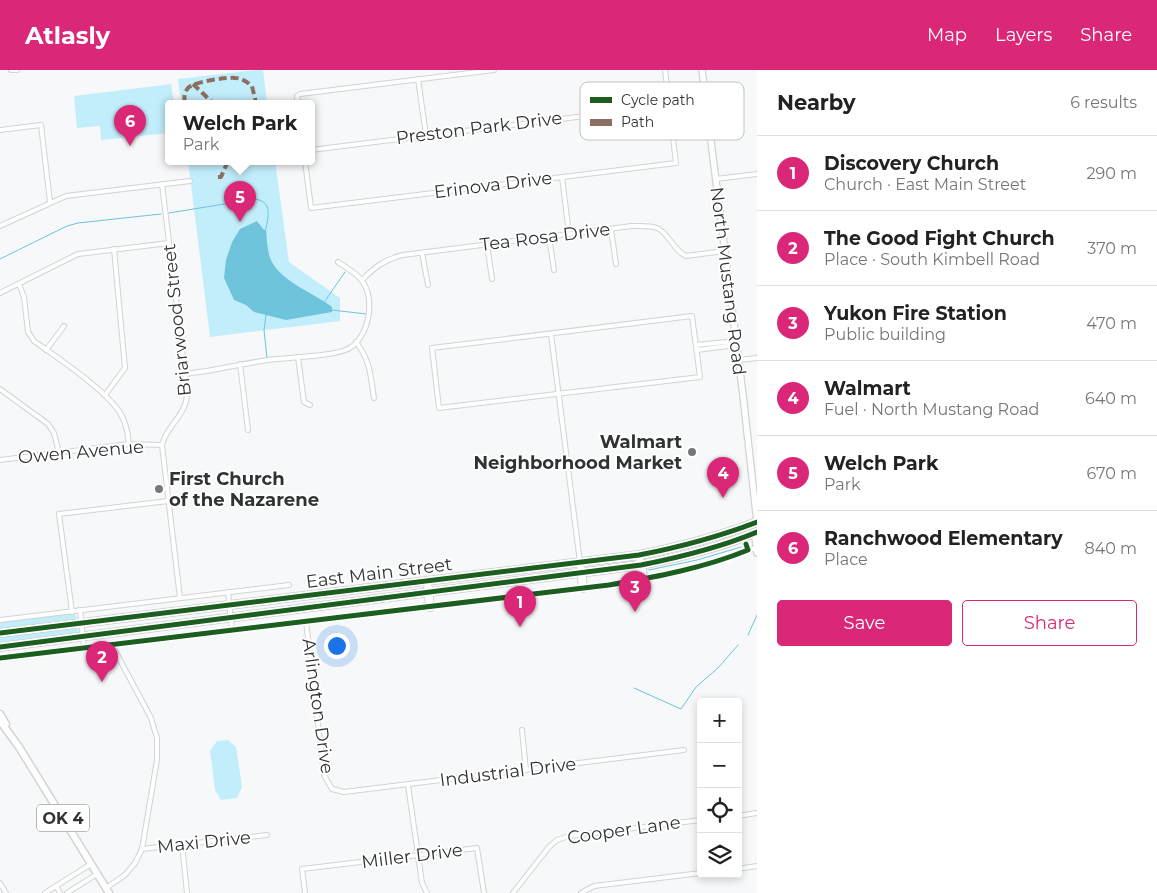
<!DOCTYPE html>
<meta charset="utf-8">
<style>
body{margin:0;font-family:Montserrat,sans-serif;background:#f2f2f2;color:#222}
.controls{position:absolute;right:15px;bottom:15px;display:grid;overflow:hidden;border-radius:5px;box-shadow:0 2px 8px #0003}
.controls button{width:45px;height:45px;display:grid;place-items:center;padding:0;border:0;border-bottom:1px solid #e0e0e0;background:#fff;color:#222;font:25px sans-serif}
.you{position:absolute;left:336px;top:575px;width:18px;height:18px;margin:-12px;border:4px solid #fff;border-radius:50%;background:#1a73e8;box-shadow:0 0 0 8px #1a73e833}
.badge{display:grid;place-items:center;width:32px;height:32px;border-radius:50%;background:#db2777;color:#fff;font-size:16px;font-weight:700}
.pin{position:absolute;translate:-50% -41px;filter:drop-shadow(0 1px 2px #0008)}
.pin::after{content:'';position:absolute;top:26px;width:18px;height:15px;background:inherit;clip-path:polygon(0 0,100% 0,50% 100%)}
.popup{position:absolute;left:165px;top:30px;width:150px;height:65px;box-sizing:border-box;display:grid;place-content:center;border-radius:5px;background:#fff;filter:drop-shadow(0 1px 4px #0005);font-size:16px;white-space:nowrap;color:#767676}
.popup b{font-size:19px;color:#222}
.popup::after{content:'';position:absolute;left:50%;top:100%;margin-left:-10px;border:10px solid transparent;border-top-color:#fff}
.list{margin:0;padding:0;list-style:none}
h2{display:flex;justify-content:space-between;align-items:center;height:65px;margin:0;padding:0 20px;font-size:21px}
h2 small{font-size:16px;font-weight:400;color:#767676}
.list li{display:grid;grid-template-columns:32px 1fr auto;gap:15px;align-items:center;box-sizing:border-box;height:75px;padding:0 20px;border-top:1px solid #e0e0e0}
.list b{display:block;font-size:19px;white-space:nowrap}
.list p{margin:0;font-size:16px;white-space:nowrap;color:#767676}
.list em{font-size:16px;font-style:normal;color:#767676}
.actions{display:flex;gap:10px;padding:15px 20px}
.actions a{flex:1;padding:11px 0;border:1px solid #db2777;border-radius:5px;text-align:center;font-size:18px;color:#db2777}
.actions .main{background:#db2777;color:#fff}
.icon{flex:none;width:28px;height:28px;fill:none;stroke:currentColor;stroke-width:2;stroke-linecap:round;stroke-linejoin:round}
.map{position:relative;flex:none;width:757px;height:823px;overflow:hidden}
header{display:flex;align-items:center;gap:30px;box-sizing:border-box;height:70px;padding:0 25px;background:#db2777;color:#fff}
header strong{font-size:24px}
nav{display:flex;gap:28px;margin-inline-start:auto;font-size:18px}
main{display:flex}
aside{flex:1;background:#fff}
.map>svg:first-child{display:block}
</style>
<header>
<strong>Atlasly</strong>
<nav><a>Map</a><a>Layers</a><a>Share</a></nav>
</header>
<main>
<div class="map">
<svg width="757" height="823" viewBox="0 0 757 823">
<rect width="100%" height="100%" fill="#f6f8f9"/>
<g fill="#c2eefb">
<path d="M 257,0 L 263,0 L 267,33 L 181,33 L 178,9 Z"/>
<path d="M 171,14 L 174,33 L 169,33 L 169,63 L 101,70 L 100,56 L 77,58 L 74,26 Z"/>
<path d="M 188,91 L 275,91 L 289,192 L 340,228 L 340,251 L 210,267 Z"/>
<path d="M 74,543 L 77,547 L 74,551 L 0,560 L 0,552 Z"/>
<path d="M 76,557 L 79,561 L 77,565 L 0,575 L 0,565 Z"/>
<path d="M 228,670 L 236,677 L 242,717 L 237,728 L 221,730 L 215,720 L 210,681 L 217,671 Z"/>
</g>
<path fill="#6ec4da" d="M 257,151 L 263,159 L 266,160 C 267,169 267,179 270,188 C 280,212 313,222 332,237 L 332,242 L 286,250 L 254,242 L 246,235 L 234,230 L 224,208 L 226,190 L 232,172 L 240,159 Z"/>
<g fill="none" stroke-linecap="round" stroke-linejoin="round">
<g stroke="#6ec4da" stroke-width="1">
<path d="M 169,143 L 255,129 C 273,132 268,146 266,159"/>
<path d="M 0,189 L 67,156 L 78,153 L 161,144"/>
<path d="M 325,231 L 345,202"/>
<path d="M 332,240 L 366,244"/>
<path d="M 266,245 L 264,260 L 267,288"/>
<path d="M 649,500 L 697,490 L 741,477"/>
<path d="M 748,565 L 757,545"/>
<path d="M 634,618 L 681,639 L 696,617 L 718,598 L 738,575"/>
</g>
<g stroke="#d1d3d4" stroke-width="6">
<g id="street">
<path d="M 11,0 L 17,0"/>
<path d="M 418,9 L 426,65"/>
<path d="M 298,33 L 297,26 L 300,24 L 494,0"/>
<path d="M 0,60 L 41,55 L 50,132"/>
<path d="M 311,80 L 706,31"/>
<path d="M 305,91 L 311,138 L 676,93 L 665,0"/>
<path d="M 562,107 L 569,164"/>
<path d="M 716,109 L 757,104"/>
<path d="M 162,114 L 187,321 C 188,345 167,354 162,375 L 180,528"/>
<path d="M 0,156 L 66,126 L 190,111"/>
<path d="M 611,159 L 616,194"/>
<path d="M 549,167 L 554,200"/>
<path d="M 487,175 L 492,209"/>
<path d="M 422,183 L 428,215"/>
<path d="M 362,210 C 376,196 384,190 403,185 L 632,156 C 640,156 649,155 657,158 C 668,162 673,180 686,186 L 724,181"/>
<path d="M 19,214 L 24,227 L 28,262 L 34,271 C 59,289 102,317 119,341 C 126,351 128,363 129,374"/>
<path d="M 0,223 L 78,184 L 169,173"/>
<path d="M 692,246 L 700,307 L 439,338 L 432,278 Z"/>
<path d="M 551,264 L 580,492"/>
<path d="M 356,272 C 371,292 370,304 374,328"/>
<path d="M 696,275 L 736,271"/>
<path d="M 46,280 L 64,256"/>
<path d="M 697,280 L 736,275"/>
<path d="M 298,287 L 304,332 L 310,335"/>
<path d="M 738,290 L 757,288"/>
<path d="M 240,294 L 248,360"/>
<path d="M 185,304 C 213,301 240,294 268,290 C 289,287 330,287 348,279 C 369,268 376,229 362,211 C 357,203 345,197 338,192"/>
<path d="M 0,319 L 48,354 L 54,363 L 59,383"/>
<path d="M 105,325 L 125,298 L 114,179"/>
<path d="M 0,390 L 129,374 L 162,375"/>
<path d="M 228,522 L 232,561"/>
<path d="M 80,540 L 84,578"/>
<path d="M 72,542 L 59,444 L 168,431"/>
<path d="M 0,550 L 289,515"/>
<path d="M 306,551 L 324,705 L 332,719 L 344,722 L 684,680"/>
<path d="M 3,588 L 609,515 L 671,504 L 756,478"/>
<path d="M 522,660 L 526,700"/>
<path d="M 408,715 L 422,813 L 427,823"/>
<path d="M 738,746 L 757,743"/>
<path d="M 182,774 L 187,823"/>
<path d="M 142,779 L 267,765"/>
<path d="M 738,799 L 757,796"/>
<path d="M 0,813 L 6,823"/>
<path d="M 56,816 L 60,823"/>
<path d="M 106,818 L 125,805 L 135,793 L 142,779 L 157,690 L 157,668 L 151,648 L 112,575"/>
<path d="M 45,823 L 91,794"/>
<path d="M 67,823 L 97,804"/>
<path d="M 305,823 L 302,799 L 477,778 L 484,823"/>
<path d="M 513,823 L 549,777 L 557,770 L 569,766 L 701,750"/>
<path d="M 581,823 L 594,816 L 701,803"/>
</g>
</g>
<g stroke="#d1d3d4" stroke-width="8">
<g id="secondary">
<path d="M 702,0 L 743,325 L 757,452"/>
<path d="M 757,464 L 755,467 L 757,483"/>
</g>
</g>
<g stroke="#d1d3d4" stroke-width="9">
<g id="primary">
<path d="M 0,644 L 6,654"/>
<path d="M 0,651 L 19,677 L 109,823"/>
</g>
</g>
<g stroke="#d1d3d4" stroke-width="10">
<g id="highway">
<path d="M 640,492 L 644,509"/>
<path d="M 581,499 L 583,518"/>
<path d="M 428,518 L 430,537"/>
<path d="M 0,563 L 639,485 C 680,477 718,467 757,452"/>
<path d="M 0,577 L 641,495 C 681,487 719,478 757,462"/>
</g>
</g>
<use href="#street" stroke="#fefefe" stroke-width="4"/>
<use href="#secondary" stroke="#fefefe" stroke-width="5.5"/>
<use href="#primary" stroke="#fefefe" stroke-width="6"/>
<use href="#highway" stroke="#fefefe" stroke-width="8"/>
<g stroke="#8d6e63" stroke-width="4" stroke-dasharray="8 4" stroke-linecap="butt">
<path d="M 193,14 L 213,33"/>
<path d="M 185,33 C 184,28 184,23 188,18 C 193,12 226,7 235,8 C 242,8 247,12 252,16 L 256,33"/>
<path d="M 218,107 L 221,107 L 228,91"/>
</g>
<g stroke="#fff" stroke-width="8">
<g id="cycleway">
<path d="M 0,563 L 639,485 C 680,477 718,467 757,452"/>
<path d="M 0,577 L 641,495 C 681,487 719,478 757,462"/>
<path d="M 0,588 L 609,515 C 656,507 704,498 748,480 L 746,474"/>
</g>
</g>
<use href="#cycleway" stroke="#1b5e20" stroke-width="5"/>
</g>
<g fill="#767778" stroke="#fff" stroke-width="2">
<circle cx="692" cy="382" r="5"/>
<circle cx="159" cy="419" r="5"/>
</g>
<g text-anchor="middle" stroke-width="4" stroke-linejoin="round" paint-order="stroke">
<rect fill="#fff" stroke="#6f7070" stroke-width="1" x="37" y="734.5" width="52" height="27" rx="4"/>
<g font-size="16" font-weight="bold" fill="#313233">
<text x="63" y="754">OK 4</text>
</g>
<g font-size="18" fill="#313233" stroke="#fff">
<text transform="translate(479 58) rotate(-7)" y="6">Preston Park Drive</text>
<text transform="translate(493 115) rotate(-7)" y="6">Erinova Drive</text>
<text transform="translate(545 167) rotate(-7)" y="6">Tea Rosa Drive</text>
<text transform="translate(728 211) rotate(83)" y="6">North Mustang Road</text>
<text transform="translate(177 250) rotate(-96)" y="6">Briarwood Street</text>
<text transform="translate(81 382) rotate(-5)" y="6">Owen Avenue</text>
<text transform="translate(379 503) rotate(-7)" y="6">East Main Street</text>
<text transform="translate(318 636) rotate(82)" y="6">Arlington Drive</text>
<text transform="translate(508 702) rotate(-7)" y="6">Industrial Drive</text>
<text transform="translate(624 760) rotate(-8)" y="6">Cooper Lane</text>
<text transform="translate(204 772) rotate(-6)" y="6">Maxi Drive</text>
<text transform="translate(412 786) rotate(-7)" y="6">Miller Drive</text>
</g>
<g font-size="18" font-weight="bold" fill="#313233" stroke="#fff" text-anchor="end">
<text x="682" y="378">Walmart<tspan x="682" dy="21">Neighborhood Market</tspan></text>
<text x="169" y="415" text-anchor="start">First Church<tspan x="169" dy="21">of the Nazarene</tspan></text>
</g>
</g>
<rect x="580" y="12" width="164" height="58" rx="8" fill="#fff" stroke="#c1c2c2" stroke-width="1"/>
<rect x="590" y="27" width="22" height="6" fill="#1b5e20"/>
<rect x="590" y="49" width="22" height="7" fill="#8d6e63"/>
<g font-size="14" fill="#313233">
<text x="621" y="35">Cycle path</text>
<text x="621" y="57">Path</text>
</g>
</svg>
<div class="controls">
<button>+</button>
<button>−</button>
<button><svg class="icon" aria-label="locate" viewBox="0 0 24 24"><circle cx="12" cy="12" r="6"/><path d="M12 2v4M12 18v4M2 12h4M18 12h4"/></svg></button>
<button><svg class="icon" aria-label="layers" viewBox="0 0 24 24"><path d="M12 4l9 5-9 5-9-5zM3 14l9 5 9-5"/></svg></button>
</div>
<div class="you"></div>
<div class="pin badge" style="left:520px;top:557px">1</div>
<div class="pin badge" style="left:102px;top:612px">2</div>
<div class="pin badge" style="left:635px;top:542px">3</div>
<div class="pin badge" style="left:723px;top:428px">4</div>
<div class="pin badge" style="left:240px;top:152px">5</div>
<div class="popup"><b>Welch Park</b>Park</div>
<div class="pin badge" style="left:130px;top:76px">6</div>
</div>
<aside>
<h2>Nearby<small>6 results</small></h2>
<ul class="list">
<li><span class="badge">1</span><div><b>Discovery Church</b><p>Church · East Main Street</p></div><em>290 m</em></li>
<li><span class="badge">2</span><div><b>The Good Fight Church</b><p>Place · South Kimbell Road</p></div><em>370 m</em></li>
<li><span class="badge">3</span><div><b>Yukon Fire Station</b><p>Public building</p></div><em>470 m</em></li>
<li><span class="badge">4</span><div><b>Walmart</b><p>Fuel · North Mustang Road</p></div><em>640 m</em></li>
<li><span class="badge">5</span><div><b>Welch Park</b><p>Park</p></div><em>670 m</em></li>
<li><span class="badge">6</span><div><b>Ranchwood Elementary</b><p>Place</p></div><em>840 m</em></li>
</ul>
<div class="actions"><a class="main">Save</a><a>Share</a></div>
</aside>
</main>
